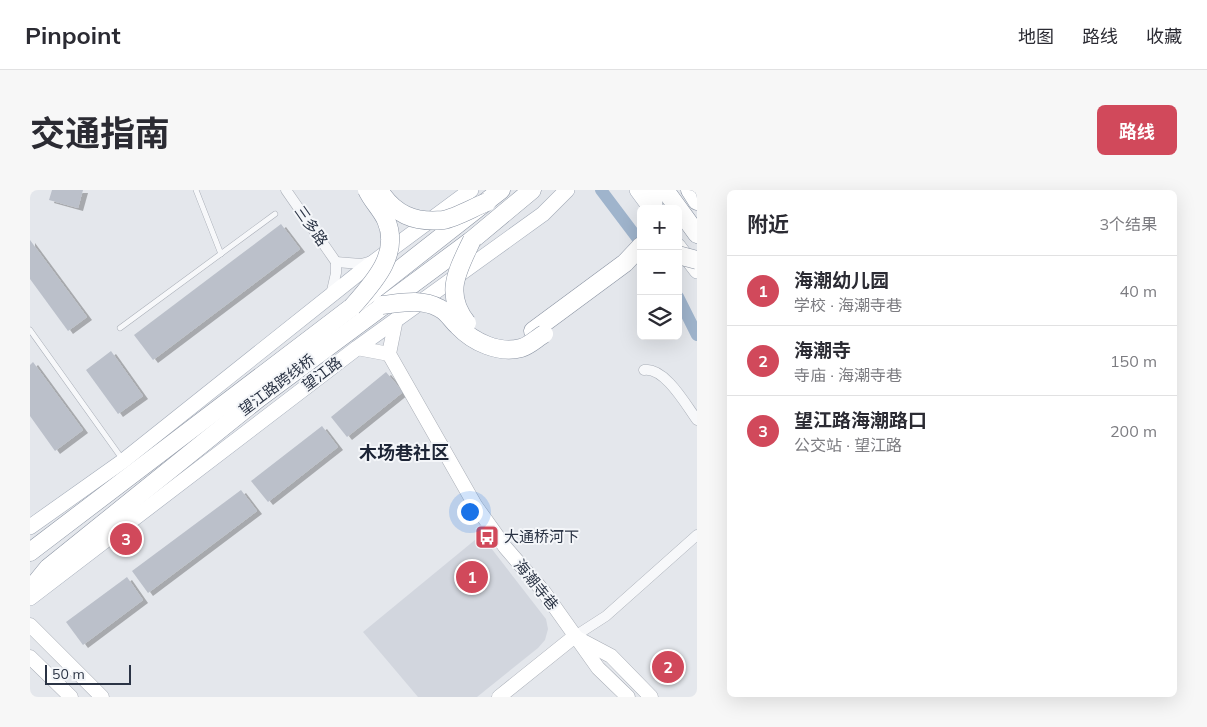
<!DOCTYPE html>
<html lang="zh">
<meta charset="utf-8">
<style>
body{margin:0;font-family:Mulish,"Noto Sans SC",sans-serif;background:#f7f7f7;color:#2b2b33}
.controls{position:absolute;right:15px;top:15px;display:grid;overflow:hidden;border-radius:8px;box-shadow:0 5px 20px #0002}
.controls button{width:45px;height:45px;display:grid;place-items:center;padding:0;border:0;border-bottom:1px solid #e1e1e2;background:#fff;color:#2b2b33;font:25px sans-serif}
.scale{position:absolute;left:15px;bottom:12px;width:86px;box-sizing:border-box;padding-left:5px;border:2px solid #2b3445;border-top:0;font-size:14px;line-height:18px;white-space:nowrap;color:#2b3445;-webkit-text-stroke:4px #f4f6f9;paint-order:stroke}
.you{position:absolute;left:439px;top:321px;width:18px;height:18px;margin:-12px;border:4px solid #fff;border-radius:50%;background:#1a73e8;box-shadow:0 0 0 8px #1a73e833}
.badge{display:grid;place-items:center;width:32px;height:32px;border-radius:50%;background:#d1495b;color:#fff;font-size:16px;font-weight:700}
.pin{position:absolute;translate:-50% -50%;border:2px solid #fff;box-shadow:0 1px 5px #0006}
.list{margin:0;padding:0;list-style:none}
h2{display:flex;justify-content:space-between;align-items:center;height:65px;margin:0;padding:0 20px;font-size:21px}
h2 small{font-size:16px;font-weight:400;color:#7c7c81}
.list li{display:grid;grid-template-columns:32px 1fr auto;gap:15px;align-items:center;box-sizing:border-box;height:70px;padding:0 20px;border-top:1px solid #e1e1e2}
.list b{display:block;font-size:19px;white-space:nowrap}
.list p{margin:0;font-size:16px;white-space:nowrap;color:#7c7c81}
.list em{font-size:16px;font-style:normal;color:#7c7c81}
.icon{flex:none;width:28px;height:28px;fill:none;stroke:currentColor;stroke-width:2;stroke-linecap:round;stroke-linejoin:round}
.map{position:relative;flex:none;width:667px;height:507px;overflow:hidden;border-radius:8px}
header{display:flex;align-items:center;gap:30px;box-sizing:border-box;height:70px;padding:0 25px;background:#fff;border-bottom:1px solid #e1e1e2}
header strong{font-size:24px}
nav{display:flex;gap:28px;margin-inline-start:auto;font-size:18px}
.intro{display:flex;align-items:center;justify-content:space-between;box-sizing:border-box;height:120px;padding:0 30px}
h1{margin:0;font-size:35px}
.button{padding:12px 22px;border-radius:8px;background:#d1495b;color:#fff;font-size:18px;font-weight:700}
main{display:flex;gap:30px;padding:0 30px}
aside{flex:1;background:#fff;border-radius:8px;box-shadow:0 5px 20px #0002}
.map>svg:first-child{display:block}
</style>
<header>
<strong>Pinpoint</strong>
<nav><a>地图</a><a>路线</a><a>收藏</a></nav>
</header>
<div class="intro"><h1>交通指南</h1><a class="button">路线</a></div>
<main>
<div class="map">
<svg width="667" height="507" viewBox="0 0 667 507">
<defs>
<filter id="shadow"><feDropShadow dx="5" dy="3" stdDeviation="0" flood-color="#0004"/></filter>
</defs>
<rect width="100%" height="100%" fill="#e4e7ec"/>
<path fill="#d2d6de" d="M 451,345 L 516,429 L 518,439 L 515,450 L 508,458 L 447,507 L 388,507 L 333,442 Z"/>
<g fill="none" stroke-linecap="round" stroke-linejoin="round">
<g stroke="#9fb4cc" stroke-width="12">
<path d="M 571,0 L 611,53"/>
<path d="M 648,107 L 667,145"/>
</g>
</g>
<g fill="#bbc0ca" filter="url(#shadow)">
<path d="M 22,0 L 53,0 L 48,18 L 19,10 Z"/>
<path d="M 251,34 L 270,59 L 123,170 L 104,145 Z"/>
<path d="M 0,50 L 57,127 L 38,141 L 0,89 Z"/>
<path d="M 81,161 L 113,206 L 88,224 L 56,180 Z"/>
<path d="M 3,172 L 53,240 L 25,261 L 0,226 L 0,175 Z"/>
<path d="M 356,182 L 373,202 L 317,247 L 301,227 Z"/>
<path d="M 292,236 L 308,257 L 238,312 L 221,291 Z"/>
<path d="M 211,300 L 227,321 L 118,403 L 102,381 Z"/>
<path d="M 97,387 L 113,410 L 53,455 L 36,432 Z"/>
</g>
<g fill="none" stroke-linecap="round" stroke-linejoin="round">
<g stroke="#a9aeb7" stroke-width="6">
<g id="lane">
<path d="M 166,0 L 191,64"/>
<path d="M 90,138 L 245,24"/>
<path d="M 0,140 L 93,270"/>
</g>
</g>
<g stroke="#a9aeb7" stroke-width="11">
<g id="street">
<path d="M 256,0 L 306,72 L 306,83 L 301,105"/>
<path d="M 306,72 L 331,74 L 342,71"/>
<path d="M 614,180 C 635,177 656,215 667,230"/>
<path d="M 545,446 L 576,426 L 667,345"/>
</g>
</g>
<g stroke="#a9aeb7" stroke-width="15">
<g id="secondary">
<path d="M 366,129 L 359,164 L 445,315 L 475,357 L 514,402 L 568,478 L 598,507"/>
<path d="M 327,158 L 359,164"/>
<path d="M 0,435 L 72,507"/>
<path d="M 547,448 L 581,466 L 621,507"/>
<path d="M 0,467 L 41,507"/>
<path d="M 469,507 L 545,446"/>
</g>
</g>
<g stroke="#a3abb8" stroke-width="16">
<g id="primary">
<path d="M 607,0 L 621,19"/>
<path d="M 648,56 L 667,81"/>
<path d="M 0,337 L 93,271 L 329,83 L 441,0"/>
<path d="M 0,408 L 327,158 L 513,24 L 537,0"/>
</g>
</g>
<g stroke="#8b94a3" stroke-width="19">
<g id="highway">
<path d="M 622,0 L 624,19"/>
<path d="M 635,0 L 667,44"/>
<path d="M 660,0 L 667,11"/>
<path d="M 503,141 L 595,73 L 611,56"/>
<path d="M 0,362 L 322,117 L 471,0"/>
<path d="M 0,400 L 18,378 L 229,208 L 442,50 L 502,0"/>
</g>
</g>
<use href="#lane" stroke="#f7f8fa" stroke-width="5"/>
<use href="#street" stroke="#f7f8fa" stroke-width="10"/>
<use href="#secondary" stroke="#fff" stroke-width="14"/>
<use href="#primary" stroke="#fff" stroke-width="15"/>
<use href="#highway" stroke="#fff" stroke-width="18"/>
<g stroke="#8b94a3" stroke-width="19" stroke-linecap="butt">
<g id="highway-bridge">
<path d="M 349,0 C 364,24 384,33 413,30 C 426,28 444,17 457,12"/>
<path d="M 648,65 L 667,70"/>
<path d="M 352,115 C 371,113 391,108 409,118 C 418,122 421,130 428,136 C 443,152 469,164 491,158 C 499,156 507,148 514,144"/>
<path d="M 322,117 C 343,93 371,64 356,30 C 351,19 342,11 337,0"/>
<path d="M 437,133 C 413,103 428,80 442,50"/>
</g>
</g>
<use href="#highway-bridge" stroke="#fff" stroke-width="18"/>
</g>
<defs>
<g id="bus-square" transform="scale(1.25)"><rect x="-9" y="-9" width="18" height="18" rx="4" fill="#d1495b" stroke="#f4f6f9"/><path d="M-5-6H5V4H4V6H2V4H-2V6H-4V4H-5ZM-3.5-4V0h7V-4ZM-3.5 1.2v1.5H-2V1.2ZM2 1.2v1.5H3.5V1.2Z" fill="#fff"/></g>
</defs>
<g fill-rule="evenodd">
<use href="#bus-square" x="457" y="347"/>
</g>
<g text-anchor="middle" stroke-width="4" stroke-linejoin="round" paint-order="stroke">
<g font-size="15" fill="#2b3445" stroke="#f4f6f9">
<text transform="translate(281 36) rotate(55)" y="5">三多路</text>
<text transform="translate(292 184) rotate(-37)" y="5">望江路</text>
<text transform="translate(247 195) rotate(-37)" y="5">望江路跨线桥</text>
<text transform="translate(506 395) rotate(51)" y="5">海潮寺巷</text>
</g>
<g font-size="15" fill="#2b3445" stroke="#f4f6f9" text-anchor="start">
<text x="474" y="352">大通桥河下</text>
</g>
<g font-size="18" font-weight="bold" fill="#1d2536" stroke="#f4f6f9">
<text x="374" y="269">木场巷社区</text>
</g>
</g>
</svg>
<div class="controls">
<button>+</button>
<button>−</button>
<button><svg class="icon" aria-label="layers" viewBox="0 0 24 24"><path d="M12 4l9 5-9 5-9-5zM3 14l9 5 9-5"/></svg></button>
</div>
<div class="scale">50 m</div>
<div class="you"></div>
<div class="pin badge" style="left:442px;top:387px">1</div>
<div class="pin badge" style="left:638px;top:477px">2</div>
<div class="pin badge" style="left:96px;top:349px">3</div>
</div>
<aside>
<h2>附近<small>3个结果</small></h2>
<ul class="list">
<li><span class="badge">1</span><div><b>海潮幼儿园</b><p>学校 · 海潮寺巷</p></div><em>40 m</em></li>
<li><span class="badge">2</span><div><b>海潮寺</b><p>寺庙 · 海潮寺巷</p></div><em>150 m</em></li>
<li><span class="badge">3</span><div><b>望江路海潮路口</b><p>公交站 · 望江路</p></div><em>200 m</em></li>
</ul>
</aside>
</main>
